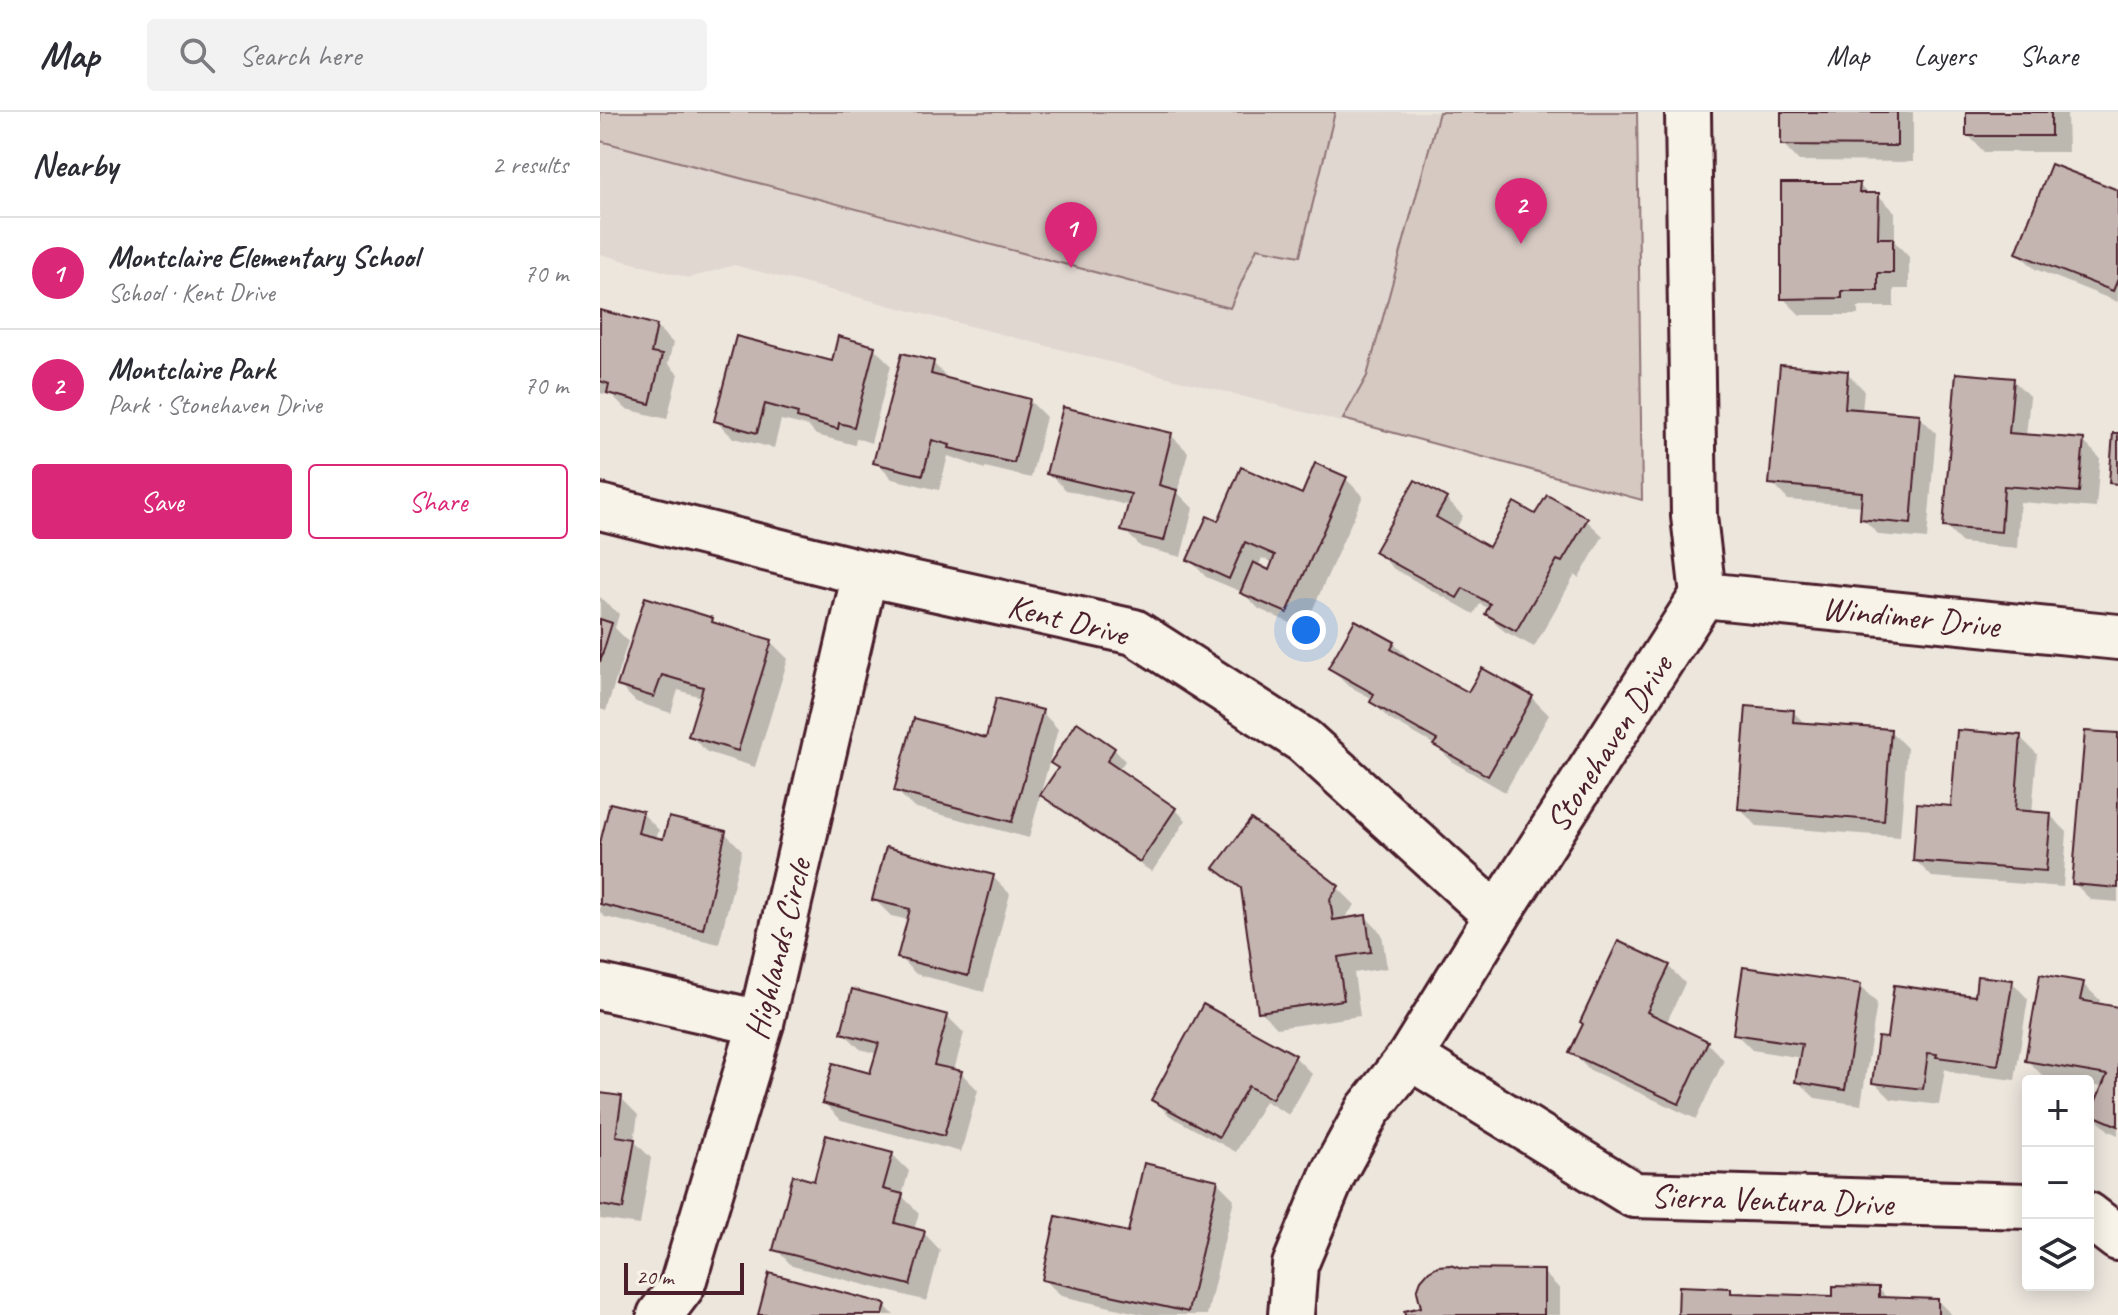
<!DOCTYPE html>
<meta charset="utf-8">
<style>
body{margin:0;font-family:Caveat,sans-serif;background:#f2f2f3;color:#2b2b33}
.controls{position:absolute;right:24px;bottom:24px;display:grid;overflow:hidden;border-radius:8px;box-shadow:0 4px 20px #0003}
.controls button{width:72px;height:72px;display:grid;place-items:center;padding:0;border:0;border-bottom:2px solid #e1e1e2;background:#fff;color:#2b2b33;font:40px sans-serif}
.scale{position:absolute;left:24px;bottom:20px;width:120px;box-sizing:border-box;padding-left:8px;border:4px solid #4a1f2b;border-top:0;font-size:22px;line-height:28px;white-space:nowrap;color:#4a1f2b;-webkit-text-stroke:6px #f7f3e8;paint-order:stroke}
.you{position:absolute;left:706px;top:518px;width:28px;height:28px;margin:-20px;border:6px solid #fff;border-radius:50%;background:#1a73e8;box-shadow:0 0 0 12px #1a73e833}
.badge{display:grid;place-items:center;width:52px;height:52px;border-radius:50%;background:#db2777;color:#fff;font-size:26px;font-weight:700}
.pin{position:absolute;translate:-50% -66px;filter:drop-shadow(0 2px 4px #0008)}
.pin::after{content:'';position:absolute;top:42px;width:28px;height:24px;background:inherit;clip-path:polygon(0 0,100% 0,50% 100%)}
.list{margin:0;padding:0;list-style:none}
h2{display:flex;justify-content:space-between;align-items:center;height:104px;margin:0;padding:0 32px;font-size:34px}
h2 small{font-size:26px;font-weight:400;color:#7c7c81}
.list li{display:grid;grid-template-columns:52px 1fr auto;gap:24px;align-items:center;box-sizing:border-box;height:112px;padding:0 32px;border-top:2px solid #e1e1e2}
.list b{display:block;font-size:30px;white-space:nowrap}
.list p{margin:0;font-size:26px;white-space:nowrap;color:#7c7c81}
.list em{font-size:26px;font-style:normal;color:#7c7c81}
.actions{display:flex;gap:16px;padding:24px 32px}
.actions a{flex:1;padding:18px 0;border:2px solid #db2777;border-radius:8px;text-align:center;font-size:28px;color:#db2777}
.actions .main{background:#db2777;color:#fff}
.icon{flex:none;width:44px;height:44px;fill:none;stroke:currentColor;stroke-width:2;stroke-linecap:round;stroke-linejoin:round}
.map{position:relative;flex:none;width:1518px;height:1203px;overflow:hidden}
header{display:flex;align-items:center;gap:48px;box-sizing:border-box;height:112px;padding:0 40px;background:#fff;border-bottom:2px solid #e1e1e2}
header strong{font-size:38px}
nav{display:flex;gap:44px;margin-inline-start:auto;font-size:28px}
.search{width:560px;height:72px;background:#f2f2f3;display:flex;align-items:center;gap:20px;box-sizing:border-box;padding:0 28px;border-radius:8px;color:#7c7c81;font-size:30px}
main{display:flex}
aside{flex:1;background:#fff}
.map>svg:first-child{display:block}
</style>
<header>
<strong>Map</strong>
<div class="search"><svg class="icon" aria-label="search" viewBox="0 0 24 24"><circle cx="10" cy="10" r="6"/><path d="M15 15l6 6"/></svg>Search here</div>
<nav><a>Map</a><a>Layers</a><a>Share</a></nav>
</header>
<main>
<aside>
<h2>Nearby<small>2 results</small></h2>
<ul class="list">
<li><span class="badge">1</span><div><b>Montclaire Elementary School</b><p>School · Kent Drive</p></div><em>70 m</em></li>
<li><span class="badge">2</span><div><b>Montclaire Park</b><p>Park · Stonehaven Drive</p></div><em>70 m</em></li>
</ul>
<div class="actions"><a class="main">Save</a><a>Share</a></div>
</aside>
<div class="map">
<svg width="1518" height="1203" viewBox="0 0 1518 1203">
<rect width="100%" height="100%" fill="#ece6dd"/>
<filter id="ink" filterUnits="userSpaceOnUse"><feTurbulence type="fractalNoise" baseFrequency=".0125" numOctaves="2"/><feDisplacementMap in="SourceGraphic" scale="16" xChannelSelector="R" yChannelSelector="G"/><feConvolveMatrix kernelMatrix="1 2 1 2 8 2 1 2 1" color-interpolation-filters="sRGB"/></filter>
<g filter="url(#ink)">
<path fill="#e0d7d0" d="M 0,0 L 839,0 L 767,264 L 742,310 L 134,153 L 89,166 L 0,142 Z"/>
<g fill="#d5c9c2" stroke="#907476" stroke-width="2">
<path d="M 0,0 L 735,0 L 700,144 L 657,136 L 630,196 L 0,29 Z"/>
<path d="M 839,0 L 1037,0 L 1042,388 L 743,307 L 767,264 Z"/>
</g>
<g fill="#0003" fill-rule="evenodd">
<path d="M 1183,0 L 1313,0 L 1313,50 L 1199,49 L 1183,32 Z"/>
<path d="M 1368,0 L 1467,0 L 1468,40 L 1384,40 L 1368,23 Z"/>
<path d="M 1259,73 L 1269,83 L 1278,83 L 1295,100 L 1295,130 L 1309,145 L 1309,177 L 1294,177 L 1294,195 L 1258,195 L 1258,203 L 1200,203 L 1183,186 Z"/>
<path d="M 1518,81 L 1518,190 L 1435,157 L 1418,141 Z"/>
<path d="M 0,200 L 56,214 L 73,231 L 68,252 L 78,262 L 67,307 L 26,297 L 13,284 L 0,281 Z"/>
<path d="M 274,236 L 291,253 L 271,331 L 256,326 L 255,333 L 216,323 L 208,314 L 181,308 L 174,336 L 133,326 L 116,309 Z"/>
<path d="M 333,251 L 351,269 L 429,288 L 446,305 L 431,366 L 385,355 L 385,357 L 348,344 L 339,378 L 292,367 L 276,350 Z"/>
<path d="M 1247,261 L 1264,278 L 1262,300 L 1319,304 L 1336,321 L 1327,427 L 1279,423 L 1262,406 L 1263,394 L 1188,388 L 1172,371 Z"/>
<path d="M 1413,268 L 1430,285 L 1426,324 L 1483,329 L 1500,346 L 1496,396 L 1420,390 L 1417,436 L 1362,431 L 1345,414 Z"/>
<path d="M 571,323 L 588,340 L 578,381 L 593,396 L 581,445 L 541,435 L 524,418 L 530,394 L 466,378 L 449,361 Z"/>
<path d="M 746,367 L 763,384 L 704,517 L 659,497 L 642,480 L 606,465 L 590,448 L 619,411 L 703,384 ZM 662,446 L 674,451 L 670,460 L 658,455 Z"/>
<path d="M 846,387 L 863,404 L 855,418 L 889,438 L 936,405 L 986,408 L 1003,424 L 979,466 L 975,463 L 934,535 L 904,519 L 887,502 L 890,497 L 880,492 L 874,502 L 794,457 L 777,440 Z"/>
<path d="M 0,485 L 19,502 L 15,516 L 28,529 L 6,599 L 0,597 Z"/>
<path d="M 112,508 L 119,514 L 171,530 L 188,547 L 155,655 L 107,640 L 90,623 L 101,585 L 78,578 L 71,601 L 36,590 L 19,573 Z"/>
<path d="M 756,510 L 794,532 L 811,548 L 869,583 L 883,558 L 932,586 L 949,603 L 905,680 L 853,650 L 835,633 L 789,607 L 772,590 L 773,587 L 747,573 L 730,556 Z"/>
<path d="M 442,600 L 458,617 L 429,726 L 313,695 L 296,678 Z"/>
<path d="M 1193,600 L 1207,613 L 1290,619 L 1307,636 L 1300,725 L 1157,714 L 1140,697 Z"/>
<path d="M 1518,623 L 1518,790 L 1491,788 L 1474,771 Z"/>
<path d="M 1420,625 L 1437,642 L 1432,702 L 1450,703 L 1467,720 L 1463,775 L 1332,765 L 1315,748 L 1352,696 Z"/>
<path d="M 514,637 L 525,649 L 518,659 L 575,697 L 586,708 L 552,760 L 454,694 L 442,683 Z"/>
<path d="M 42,701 L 59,718 L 56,727 L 65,729 L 125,721 L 142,738 L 119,832 L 5,805 L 0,800 L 0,740 Z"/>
<path d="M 652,710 L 738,776 L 755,793 L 746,804 L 747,808 L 766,805 L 782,822 L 787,856 L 754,861 L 760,904 L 677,916 L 660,899 L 643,780 L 617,755 Z"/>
<path d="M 393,765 L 410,782 L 384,880 L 316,862 L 299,845 L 309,808 L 291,804 L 274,787 Z"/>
<path d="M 1068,854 L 1085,871 L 1066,912 L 1107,931 L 1124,948 L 1096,1007 L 988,957 L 972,940 Z"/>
<path d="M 1412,870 L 1428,887 L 1415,968 L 1355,961 L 1345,957 L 1339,993 L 1291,987 L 1274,970 L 1289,928 Z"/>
<path d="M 1483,872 L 1500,888 L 1498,894 L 1518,897 L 1518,1023 L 1509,1019 L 1492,1002 L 1504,975 L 1488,973 L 1488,969 L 1444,965 L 1427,948 Z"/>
<path d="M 1260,874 L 1277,891 L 1261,993 L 1215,986 L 1198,970 L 1202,946 L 1152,938 L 1135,921 Z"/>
<path d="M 347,904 L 364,921 L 354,959 L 361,961 L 378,978 L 361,1040 L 241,1008 L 224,991 L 272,964 L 278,942 L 260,937 L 243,920 Z"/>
<path d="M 695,945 L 712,962 L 689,1003 L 665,989 L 636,1040 L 570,1004 L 553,987 Z"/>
<path d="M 0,983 L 21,986 L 38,1003 L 34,1029 L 51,1046 L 40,1113 L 0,1107 Z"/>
<path d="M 292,1042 L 309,1059 L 302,1084 L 319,1101 L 314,1118 L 324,1121 L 340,1138 L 327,1189 L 192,1154 L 176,1137 L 215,1071 Z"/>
<path d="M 617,1070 L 634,1087 L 607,1203 L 546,1203 L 461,1184 L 444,1167 L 530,1123 Z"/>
<path d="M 862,1159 L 943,1160 L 960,1177 L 960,1203 L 807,1203 L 823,1196 Z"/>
<path d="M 1279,1177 L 1289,1188 L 1338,1189 L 1352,1203 L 1080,1203 L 1130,1178 L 1136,1183 L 1235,1186 Z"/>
<path d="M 285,1194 L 294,1203 L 160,1203 Z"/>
</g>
<g fill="#c4b5b0" stroke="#4a1f2b" stroke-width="2">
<path d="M 1181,0 L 1297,0 L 1297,34 L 1181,33 Z"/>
<rect x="1366" y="0" width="85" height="24"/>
<path d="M 1451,52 L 1518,78 L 1518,167 L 1513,179 L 1416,141 Z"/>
<path d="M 1181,71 L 1260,71 L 1259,81 L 1279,81 L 1278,126 L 1293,126 L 1293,161 L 1278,161 L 1278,179 L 1242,179 L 1242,186 L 1181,187 Z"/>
<path d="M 0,198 L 57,213 L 51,241 L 62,243 L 50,292 L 7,281 L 9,272 L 0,269 Z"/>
<path d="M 136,224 L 232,249 L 238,224 L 275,234 L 254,315 L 239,311 L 238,317 L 197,306 L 198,301 L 165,292 L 157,321 L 114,309 Z"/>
<path d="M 302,241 L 334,249 L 331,262 L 430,287 L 414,351 L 349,336 L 350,333 L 332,328 L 323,363 L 273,351 Z"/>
<path d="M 1180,253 L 1248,259 L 1245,296 L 1320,302 L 1311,412 L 1260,407 L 1262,380 L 1169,372 Z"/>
<path d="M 1356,261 L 1414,266 L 1409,321 L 1484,327 L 1479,380 L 1404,374 L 1401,420 L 1343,415 Z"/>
<path d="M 463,295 L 572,321 L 559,373 L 577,378 L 564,429 L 521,419 L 531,382 L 446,362 Z"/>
<path d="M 1513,321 L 1518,321 L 1518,372 L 1509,371 Z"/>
<path d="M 715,351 L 747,365 L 687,501 L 640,481 L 653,450 L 669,458 L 675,443 L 645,430 L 629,467 L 587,448 L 607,404 L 618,409 L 641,355 L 702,382 Z"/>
<path d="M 815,368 L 847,386 L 836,405 L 889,435 L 914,390 L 935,402 L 947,383 L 988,406 L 962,450 L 957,448 L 916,519 L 885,502 L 890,492 L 863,476 L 857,486 L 774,440 Z"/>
<path d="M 45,485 L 113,506 L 112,510 L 172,528 L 138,639 L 88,624 L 103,575 L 62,563 L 54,585 L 17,574 Z"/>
<path d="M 0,507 L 12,511 L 0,550 Z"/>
<path d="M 755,508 L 795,530 L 791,537 L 868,580 L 882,556 L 933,584 L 888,664 L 833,633 L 837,628 L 770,590 L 774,582 L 728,556 Z"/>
<path d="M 396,586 L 443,598 L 412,710 L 294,679 L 314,606 L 386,626 Z"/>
<path d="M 1146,594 L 1194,598 L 1193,610 L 1291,617 L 1284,709 L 1138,697 Z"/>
<path d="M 477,610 L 515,636 L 507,649 L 576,696 L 540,750 L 440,683 L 458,656 L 450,651 Z"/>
<path d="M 1357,618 L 1421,623 L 1415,698 L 1451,701 L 1446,759 L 1313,749 L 1317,691 L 1351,694 Z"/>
<path d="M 1485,619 L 1518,621 L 1518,776 L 1472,772 Z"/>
<path d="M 10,691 L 43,699 L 38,721 L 63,727 L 69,705 L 126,719 L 103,817 L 0,792 L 0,731 Z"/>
<path d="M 651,707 L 739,774 L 730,787 L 733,808 L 766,803 L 771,840 L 738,845 L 744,888 L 658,900 L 641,776 L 614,756 Z"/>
<path d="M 286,735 L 394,763 L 368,864 L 297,846 L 310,797 L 272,788 Z"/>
<path d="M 1018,829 L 1070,853 L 1047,900 L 1108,929 L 1079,992 L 969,941 L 983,912 L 980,910 Z"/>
<path d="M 1143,855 L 1261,872 L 1245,978 L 1195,970 L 1202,932 L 1133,922 Z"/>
<path d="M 1440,862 L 1484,870 L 1480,888 L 1518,895 L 1518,1014 L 1490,1002 L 1507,963 L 1425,949 Z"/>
<path d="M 1377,864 L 1413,868 L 1398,953 L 1336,945 L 1337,942 L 1328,941 L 1323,977 L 1272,971 L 1278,925 L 1287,926 L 1294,873 L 1375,884 Z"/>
<path d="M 252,877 L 348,903 L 334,953 L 362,959 L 344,1024 L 222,991 L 233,951 L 270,961 L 279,931 L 241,921 Z"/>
<path d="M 603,892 L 696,943 L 672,987 L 648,974 L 619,1025 L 551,988 Z"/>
<path d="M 0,981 L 22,984 L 16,1024 L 35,1027 L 23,1097 L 0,1093 Z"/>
<path d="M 226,1023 L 293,1041 L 283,1077 L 303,1082 L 295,1111 L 325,1119 L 310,1173 L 173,1138 L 193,1063 L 214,1069 Z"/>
<path d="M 544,1051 L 618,1068 L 588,1200 L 442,1168 L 456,1104 L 528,1120 Z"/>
<path d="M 850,1153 L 862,1157 L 944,1158 L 944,1203 L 805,1203 L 804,1199 L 821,1195 L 817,1179 L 821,1168 L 829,1159 L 838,1154 Z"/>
<path d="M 169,1161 L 286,1192 L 283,1203 L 158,1203 Z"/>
<path d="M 1079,1174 L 1131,1176 L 1131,1181 L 1233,1184 L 1233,1174 L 1279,1175 L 1279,1185 L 1338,1187 L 1338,1203 L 1078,1203 Z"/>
</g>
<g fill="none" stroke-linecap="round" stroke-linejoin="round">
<g stroke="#4a1f2b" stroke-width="50">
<g id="street">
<path d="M 0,395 L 265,461 L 534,520 L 704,629 L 897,804"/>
<path d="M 1103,483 L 1518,525"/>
<path d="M 0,875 L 161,911"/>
<path d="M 810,945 L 1034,1083 L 1428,1094"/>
<path d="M 1488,1103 L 1518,1126"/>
<path d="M 60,1203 L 82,1174 L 161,911 L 265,461"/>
<path d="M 691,1203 L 695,1153 L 733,1062 L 768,998 L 810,945 L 897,804 L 1103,483 L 1094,404 L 1088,0"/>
</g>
</g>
<use href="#street" stroke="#f7f3e8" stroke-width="44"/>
</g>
</g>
<g text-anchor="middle" stroke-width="6" stroke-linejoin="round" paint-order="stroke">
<g font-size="34" fill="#4a1f2b" stroke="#f7f3e8">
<text transform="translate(1311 504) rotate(6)" y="12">Windimer Drive</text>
<text transform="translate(468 507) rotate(14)" y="12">Kent Drive</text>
<text transform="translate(1008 631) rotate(-57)" y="12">Stonehaven Drive</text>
<text transform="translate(177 837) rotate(-76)" y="12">Highlands Circle</text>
<text transform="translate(1172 1087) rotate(2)" y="12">Sierra Ventura Drive</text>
</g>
</g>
</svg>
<div class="controls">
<button>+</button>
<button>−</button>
<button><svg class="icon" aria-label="layers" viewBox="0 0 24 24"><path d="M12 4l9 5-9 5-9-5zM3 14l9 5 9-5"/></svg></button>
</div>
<div class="scale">20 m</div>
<div class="you"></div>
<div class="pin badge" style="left:471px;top:156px">1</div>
<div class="pin badge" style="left:921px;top:132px">2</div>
</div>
</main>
